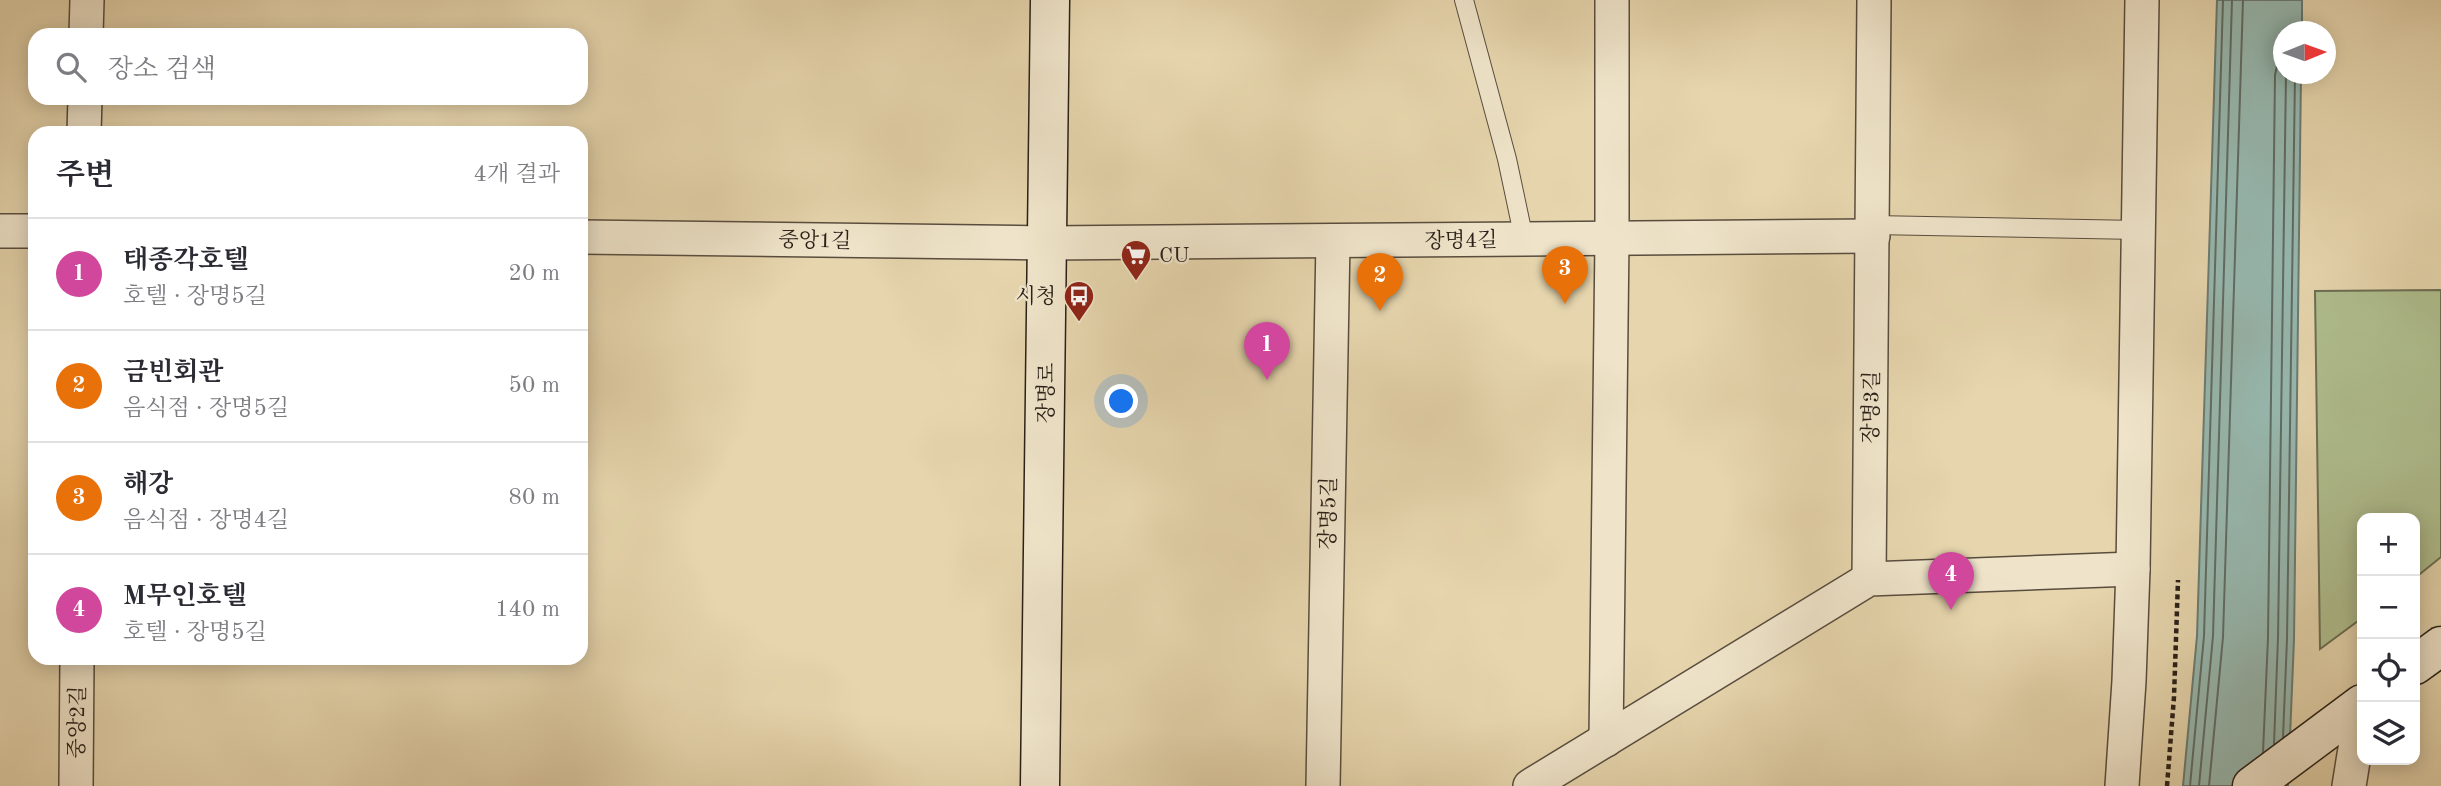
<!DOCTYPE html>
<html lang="ko">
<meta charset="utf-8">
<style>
body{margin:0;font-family:"Old Standard TT","Noto Serif KR",serif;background:#f2f2f3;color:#2b2b33}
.controls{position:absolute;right:21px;bottom:21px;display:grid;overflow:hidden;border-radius:14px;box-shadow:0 4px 18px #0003}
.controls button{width:63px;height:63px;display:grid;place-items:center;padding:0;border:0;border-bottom:2px solid #e1e1e2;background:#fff;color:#2b2b33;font:35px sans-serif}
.compass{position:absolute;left:2273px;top:21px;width:63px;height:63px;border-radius:50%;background:#fff;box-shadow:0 4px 18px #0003;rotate:89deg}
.you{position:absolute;left:1122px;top:402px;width:24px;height:24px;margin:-18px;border:5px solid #fff;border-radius:50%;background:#1a73e8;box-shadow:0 0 0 10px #1a73e833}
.badge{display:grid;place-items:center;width:46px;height:46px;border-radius:50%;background:#8f2418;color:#fff;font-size:23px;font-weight:700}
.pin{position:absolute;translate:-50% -58px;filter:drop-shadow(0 2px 4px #0008)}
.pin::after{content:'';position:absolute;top:37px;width:24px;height:21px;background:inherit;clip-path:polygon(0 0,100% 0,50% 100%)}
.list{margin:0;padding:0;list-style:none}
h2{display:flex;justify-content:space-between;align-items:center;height:91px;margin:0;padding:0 28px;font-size:30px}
h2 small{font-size:23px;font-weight:400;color:#7c7c81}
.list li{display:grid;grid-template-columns:46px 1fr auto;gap:21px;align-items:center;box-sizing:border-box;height:112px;padding:0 28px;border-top:2px solid #e1e1e2}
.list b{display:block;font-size:26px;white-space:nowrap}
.list p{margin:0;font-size:23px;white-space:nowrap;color:#7c7c81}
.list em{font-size:23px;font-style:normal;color:#7c7c81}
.icon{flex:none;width:38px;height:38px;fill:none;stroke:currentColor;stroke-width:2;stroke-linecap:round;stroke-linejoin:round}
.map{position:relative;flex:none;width:2441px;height:786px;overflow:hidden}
.search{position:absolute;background:#fff;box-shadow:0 4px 18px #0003;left:28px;top:28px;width:560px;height:77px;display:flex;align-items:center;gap:18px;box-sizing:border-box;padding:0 24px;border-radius:21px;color:#7c7c81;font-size:26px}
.panel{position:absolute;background:#fff;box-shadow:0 4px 18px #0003;left:28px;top:126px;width:560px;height:539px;border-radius:21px}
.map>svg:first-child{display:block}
</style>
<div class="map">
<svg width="2441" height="786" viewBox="0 0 2441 786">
<rect width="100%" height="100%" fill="#e6d5ad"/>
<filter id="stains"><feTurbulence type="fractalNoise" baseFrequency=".00286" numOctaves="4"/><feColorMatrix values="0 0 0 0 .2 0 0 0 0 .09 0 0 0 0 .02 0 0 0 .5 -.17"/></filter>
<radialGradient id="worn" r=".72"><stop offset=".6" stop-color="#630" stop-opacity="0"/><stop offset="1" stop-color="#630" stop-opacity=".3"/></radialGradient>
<path fill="#afbe8e" stroke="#6c6f54" stroke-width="2" d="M 2441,290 L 2441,557 L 2415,578 L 2415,518 L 2362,518 L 2362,618 L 2320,649 L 2315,291 Z"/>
<path fill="#97b8af" stroke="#6b7b73" stroke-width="2" d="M 2217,0 L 2302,0 L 2302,31 L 2284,32 L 2284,74 L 2301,74 L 2294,639 L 2288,786 L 2183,786 L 2197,636 Z"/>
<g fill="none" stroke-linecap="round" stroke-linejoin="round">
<g stroke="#606c64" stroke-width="2">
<path d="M 2283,737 L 2287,639 L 2295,74"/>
<path d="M 2274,744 L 2278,638 L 2286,74"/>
<path d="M 2263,752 L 2268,638 L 2275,75 L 2277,66 L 2284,55"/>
<path d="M 2190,786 L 2204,636 L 2223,0"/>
<path d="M 2199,786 L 2213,636 L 2232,0"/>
<path d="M 2209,786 L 2223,637 L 2243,0"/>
</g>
<g stroke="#594d3e" stroke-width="20">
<g id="lane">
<path d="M 1464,0 L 1507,159 L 1524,239"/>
<path d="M 1873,225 L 2138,230"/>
</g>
</g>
<g stroke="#594d3e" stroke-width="36">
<g id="street">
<path d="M 86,35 L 87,0"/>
<path d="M 84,133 L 85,98"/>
<path d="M 0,231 L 35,231"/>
<path d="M 581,237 L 1048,243 L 1873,236"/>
<path d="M 1869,579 L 1874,0"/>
<path d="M 1606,740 L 1612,239 L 1612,0"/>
<path d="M 76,786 L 77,658"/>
<path d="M 1323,786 L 1333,241"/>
<path d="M 1530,786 L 1869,579 L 2133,569"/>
<path d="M 2122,786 L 2129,681 L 2133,569 L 2142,0"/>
<path d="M 2349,786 L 2362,705"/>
</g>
</g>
<g stroke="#2a2019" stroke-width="41">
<g id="secondary">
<path d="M 2415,665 L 2441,646"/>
<path d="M 1040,786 L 1050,0"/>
<path d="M 2252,786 L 2362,704"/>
</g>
</g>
<path stroke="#2a2019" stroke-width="4.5" stroke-dasharray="5 3.5" stroke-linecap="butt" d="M 2167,786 L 2174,697 L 2178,580"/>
<use href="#lane" stroke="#efe4ca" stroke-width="18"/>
<use href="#street" stroke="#efe4ca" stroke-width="33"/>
<use href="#secondary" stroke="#efe4ca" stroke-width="38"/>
</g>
<defs>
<g id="supermarket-pin" transform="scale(1.575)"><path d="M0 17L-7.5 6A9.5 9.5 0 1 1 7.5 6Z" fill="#8f2418" stroke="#efe4ca"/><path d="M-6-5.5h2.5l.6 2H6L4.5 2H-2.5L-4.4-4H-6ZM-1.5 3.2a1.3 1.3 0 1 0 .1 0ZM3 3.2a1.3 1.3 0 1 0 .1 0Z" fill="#fff"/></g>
<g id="bus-pin" transform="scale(1.575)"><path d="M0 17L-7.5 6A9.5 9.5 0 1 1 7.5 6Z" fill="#8f2418" stroke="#efe4ca"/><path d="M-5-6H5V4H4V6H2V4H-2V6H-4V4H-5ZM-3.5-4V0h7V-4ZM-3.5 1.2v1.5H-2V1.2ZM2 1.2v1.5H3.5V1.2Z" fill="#fff"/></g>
</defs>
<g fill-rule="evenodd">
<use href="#supermarket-pin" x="1136" y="255"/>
<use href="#bus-pin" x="1079" y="296"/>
</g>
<g text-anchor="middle" stroke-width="5" stroke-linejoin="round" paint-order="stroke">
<g font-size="21" fill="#2a2019" stroke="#efe4ca">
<text transform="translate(815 240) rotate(1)" y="7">중앙1길</text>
<text transform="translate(1461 240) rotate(-1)" y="7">장명4길</text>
<text transform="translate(1046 393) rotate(-89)" y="7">장명로</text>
<text transform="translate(1871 407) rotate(-89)" y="7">장명3길</text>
<text transform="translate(1328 513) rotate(-89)" y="7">장명5길</text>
<text transform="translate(77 722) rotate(-89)" y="7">중앙2길</text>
</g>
<g font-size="21" fill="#2a2019" stroke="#efe4ca" text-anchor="start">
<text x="1159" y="262">CU</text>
<text x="1056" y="303" text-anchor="end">시청</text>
</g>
</g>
<rect width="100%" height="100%" filter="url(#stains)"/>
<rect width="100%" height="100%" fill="url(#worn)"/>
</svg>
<div class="controls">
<button>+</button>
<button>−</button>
<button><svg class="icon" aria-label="locate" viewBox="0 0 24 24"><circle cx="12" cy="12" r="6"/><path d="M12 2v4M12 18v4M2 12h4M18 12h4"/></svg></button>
<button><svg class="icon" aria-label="layers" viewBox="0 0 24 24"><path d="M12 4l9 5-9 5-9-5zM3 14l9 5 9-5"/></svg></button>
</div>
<svg class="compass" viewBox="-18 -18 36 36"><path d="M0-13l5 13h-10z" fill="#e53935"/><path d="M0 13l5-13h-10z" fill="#7c7c81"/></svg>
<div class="you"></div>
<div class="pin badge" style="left:1267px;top:380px;background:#d1479c">1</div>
<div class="pin badge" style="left:1380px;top:311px;background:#e8710a">2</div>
<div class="pin badge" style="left:1565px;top:304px;background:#e8710a">3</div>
<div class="pin badge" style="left:1951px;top:610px;background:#d1479c">4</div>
<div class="search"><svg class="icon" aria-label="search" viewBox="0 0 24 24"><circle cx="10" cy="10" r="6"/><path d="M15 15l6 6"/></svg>장소 검색</div>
<section class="panel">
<h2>주변<small>4개 결과</small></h2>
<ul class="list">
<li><span class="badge" style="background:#d1479c">1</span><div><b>태종각호텔</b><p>호텔 · 장명5길</p></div><em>20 m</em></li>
<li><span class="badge" style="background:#e8710a">2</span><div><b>금빈회관</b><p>음식점 · 장명5길</p></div><em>50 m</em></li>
<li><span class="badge" style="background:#e8710a">3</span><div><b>해강</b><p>음식점 · 장명4길</p></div><em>80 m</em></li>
<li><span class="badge" style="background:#d1479c">4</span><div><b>M무인호텔</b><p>호텔 · 장명5길</p></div><em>140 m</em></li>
</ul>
</section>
</div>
